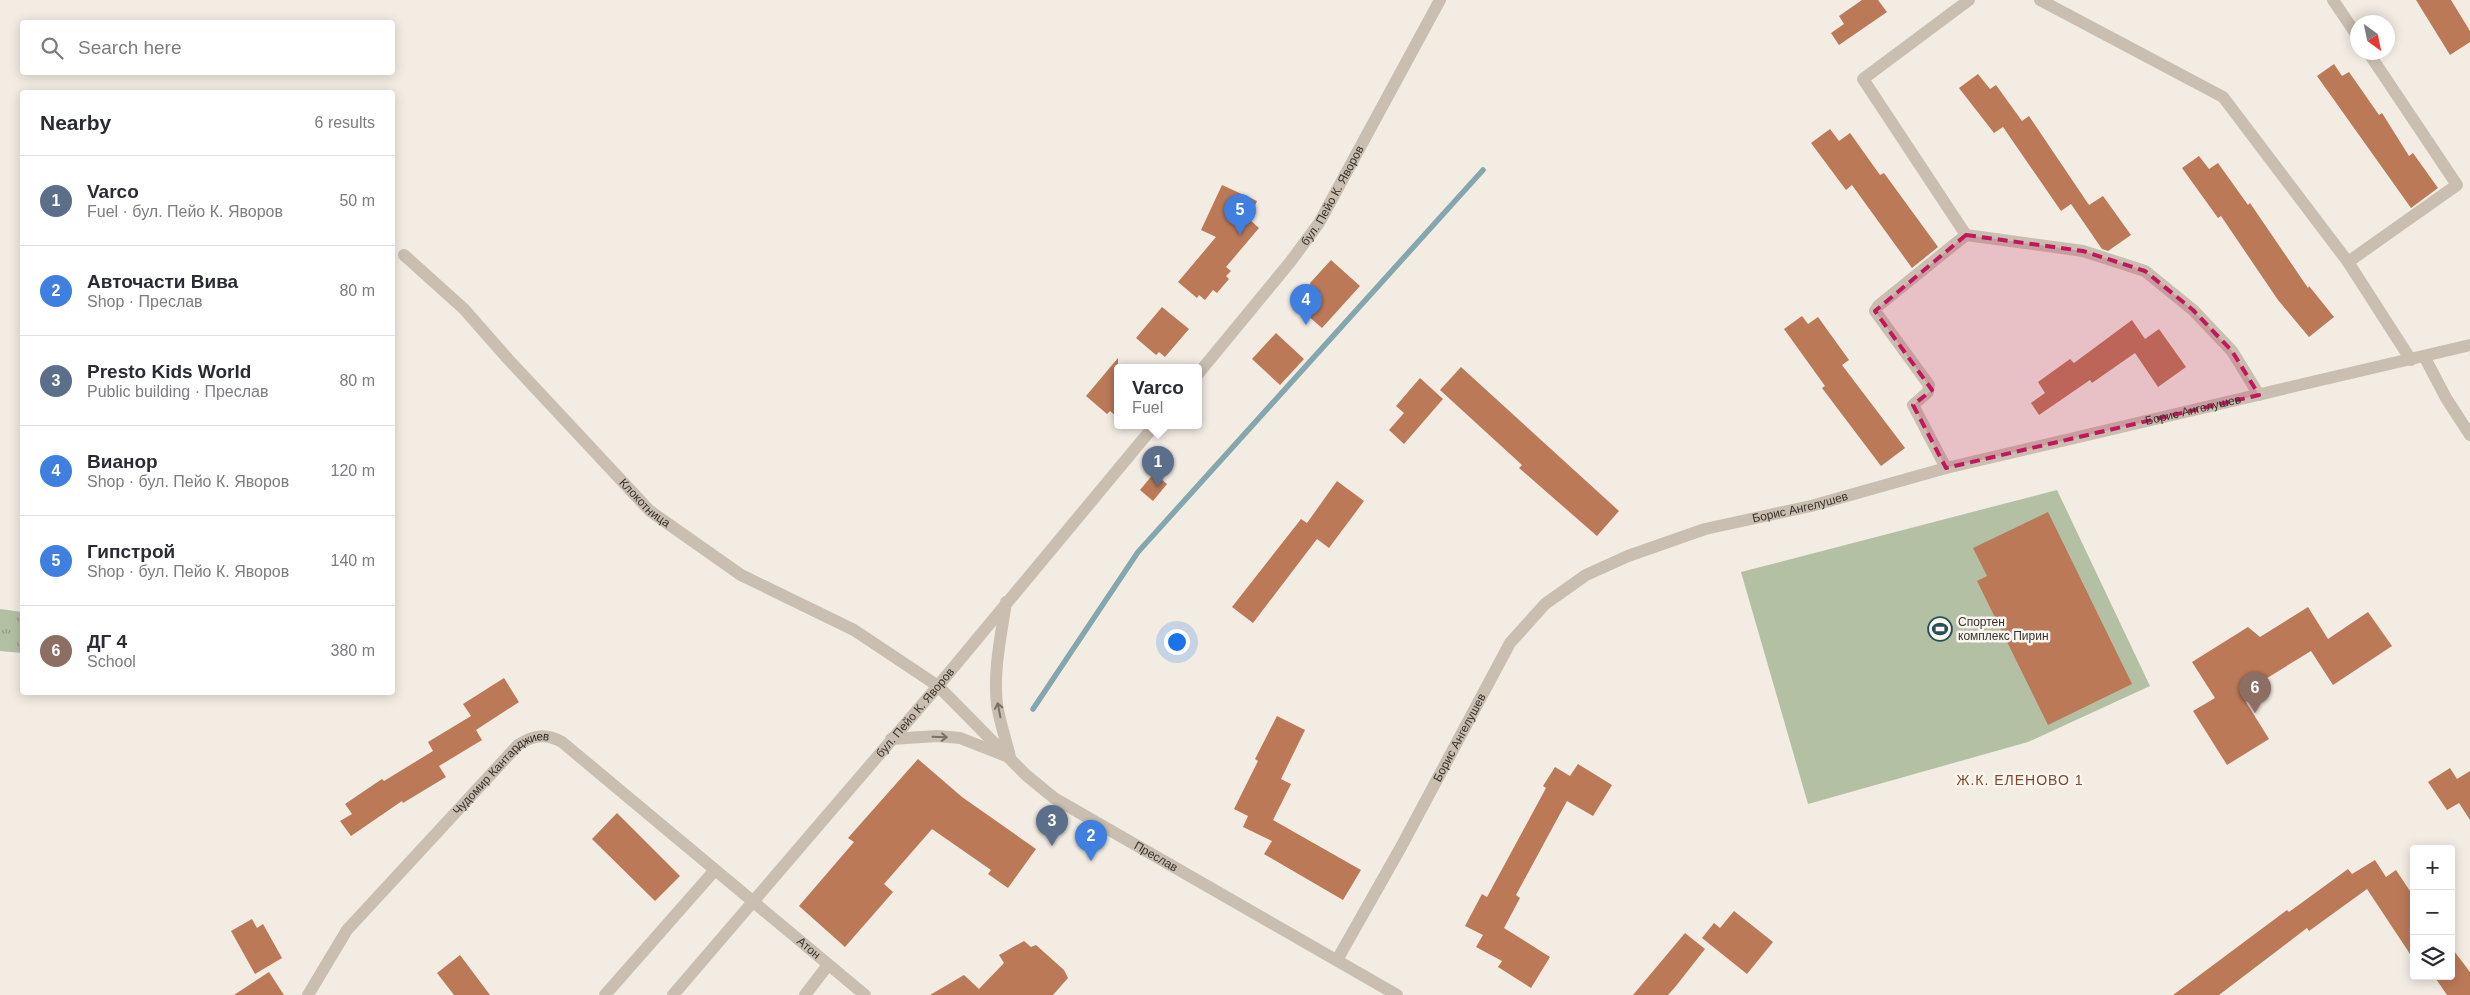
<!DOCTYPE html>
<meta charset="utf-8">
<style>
body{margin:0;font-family:Helvetica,sans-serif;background:#f7f7f7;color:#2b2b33}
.controls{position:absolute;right:15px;bottom:15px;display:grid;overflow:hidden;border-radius:5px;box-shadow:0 2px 12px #0003}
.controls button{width:45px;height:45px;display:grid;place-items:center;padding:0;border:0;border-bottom:1px solid #e1e1e2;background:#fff;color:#2b2b33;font:25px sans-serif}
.compass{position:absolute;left:2350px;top:15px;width:45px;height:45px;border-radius:50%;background:#fff;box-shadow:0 2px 12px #0003;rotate:147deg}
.you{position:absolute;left:1176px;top:641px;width:18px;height:18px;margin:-12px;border:4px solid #fff;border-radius:50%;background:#1a73e8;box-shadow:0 0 0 8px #1a73e833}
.badge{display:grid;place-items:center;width:32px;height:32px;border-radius:50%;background:#1a73e8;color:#fff;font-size:16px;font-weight:700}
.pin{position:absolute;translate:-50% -41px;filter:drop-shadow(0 1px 2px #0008)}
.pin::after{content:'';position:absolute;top:26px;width:18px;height:15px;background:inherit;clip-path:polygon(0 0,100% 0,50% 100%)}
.popup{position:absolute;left:1114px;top:364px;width:88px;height:65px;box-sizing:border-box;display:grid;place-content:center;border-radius:5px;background:#fff;filter:drop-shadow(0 1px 4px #0005);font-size:16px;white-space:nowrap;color:#7c7c81}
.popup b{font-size:19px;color:#2b2b33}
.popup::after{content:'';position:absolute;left:50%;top:100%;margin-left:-10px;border:10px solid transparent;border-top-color:#fff}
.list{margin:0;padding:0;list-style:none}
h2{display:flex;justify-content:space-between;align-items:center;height:65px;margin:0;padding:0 20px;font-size:21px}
h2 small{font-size:16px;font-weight:400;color:#7c7c81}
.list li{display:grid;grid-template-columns:32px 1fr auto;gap:15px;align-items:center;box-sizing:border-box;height:90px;padding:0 20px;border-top:1px solid #e1e1e2}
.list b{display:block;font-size:19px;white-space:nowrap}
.list p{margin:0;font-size:16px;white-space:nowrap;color:#7c7c81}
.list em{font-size:16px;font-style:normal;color:#7c7c81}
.icon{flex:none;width:28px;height:28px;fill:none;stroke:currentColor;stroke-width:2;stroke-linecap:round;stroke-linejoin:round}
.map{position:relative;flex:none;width:2470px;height:995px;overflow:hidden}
.search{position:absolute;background:#fff;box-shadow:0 2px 12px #0003;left:20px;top:20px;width:375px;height:55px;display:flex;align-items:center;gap:12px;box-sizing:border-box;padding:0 18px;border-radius:5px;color:#7c7c81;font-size:19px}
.panel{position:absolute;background:#fff;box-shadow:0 2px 12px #0003;left:20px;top:90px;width:375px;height:605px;border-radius:5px}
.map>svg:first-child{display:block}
</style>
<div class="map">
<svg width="2470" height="995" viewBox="0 0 2470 995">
<defs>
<pattern id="grass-tufts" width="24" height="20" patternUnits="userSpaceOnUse" patternTransform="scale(1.25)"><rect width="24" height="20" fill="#b4c0a4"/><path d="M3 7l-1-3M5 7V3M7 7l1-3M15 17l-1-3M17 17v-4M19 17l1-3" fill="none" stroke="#939d86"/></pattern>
</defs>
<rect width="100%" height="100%" fill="#f2ece3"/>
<path fill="url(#grass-tufts)" d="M 0,609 L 22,612 L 22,653 L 0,651 Z"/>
<path fill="#b4c0a4" d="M 2057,490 L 2150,686 L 2028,742 L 1808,804 L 1741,572 Z"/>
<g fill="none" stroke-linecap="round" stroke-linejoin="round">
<path stroke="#84a7ad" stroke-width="5.5" d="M 1033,709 L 1138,552 L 1483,170"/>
</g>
<g fill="#bb7958">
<path d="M 1862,0 L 1878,0 L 1887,12 L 1839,45 L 1831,33 L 1844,24 L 1839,16 Z"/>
<path d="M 2416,0 L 2451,0 L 2470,31 L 2470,42 L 2450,55 Z"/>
<path d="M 2334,64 L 2342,76 L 2349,72 L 2379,115 L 2382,113 L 2409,156 L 2413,153 L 2438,188 L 2411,208 L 2317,76 Z"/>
<path d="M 1978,74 L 1990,89 L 1996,85 L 2022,121 L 2029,116 L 2089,205 L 2103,196 L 2131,235 L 2108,251 L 2102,249 L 2071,204 L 2061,211 L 2003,127 L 1994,133 L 1959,88 Z"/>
<path d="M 1830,129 L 1839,141 L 1850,133 L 1880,175 L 1884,173 L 1938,247 L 1912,268 L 1852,185 L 1846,190 L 1811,143 Z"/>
<path d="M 2199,156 L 2209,169 L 2218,163 L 2248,205 L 2250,203 L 2308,288 L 2309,286 L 2334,317 L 2309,337 L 2278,300 L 2221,216 L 2218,218 L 2182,168 Z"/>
<path d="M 1222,185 L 1257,201 L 1249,219 L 1259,228 L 1226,267 L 1231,271 L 1226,276 L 1229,279 L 1217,293 L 1213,290 L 1205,300 L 1199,295 L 1197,298 L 1178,282 L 1216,237 L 1201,230 Z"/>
<path d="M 1331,260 L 1360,286 L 1322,328 L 1307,315 L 1305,308 L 1297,304 L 1311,287 L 1310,283 Z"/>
<path d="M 1162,307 L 1189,329 L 1165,357 L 1159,352 L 1156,355 L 1136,338 Z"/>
<path d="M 1802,316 L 1808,324 L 1818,317 L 1849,360 L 1842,365 L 1905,448 L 1881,466 L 1822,388 L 1825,386 L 1784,329 Z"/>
<path d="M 2132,320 L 2145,339 L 2159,329 L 2186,367 L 2158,387 L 2135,353 L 2092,383 L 2090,380 L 2039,415 L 2031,403 L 2045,393 L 2038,382 L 2070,359 L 2074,363 Z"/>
<path d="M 1276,333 L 1304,359 L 1280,385 L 1252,359 Z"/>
<path d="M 1118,358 L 1118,418 L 1110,411 L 1107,414 L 1086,396 Z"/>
<path d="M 1461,367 L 1619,511 L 1597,536 L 1519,468 L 1522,465 L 1440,390 Z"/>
<path d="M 1420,378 L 1443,399 L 1404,444 L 1389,430 L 1404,413 L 1396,406 Z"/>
<path d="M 1154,473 L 1167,484 L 1153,501 L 1140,490 Z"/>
<path d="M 1337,481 L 1364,501 L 1329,548 L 1317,539 L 1253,623 L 1232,607 L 1301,519 L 1307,523 Z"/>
<path d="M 2048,512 L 2132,684 L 2048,725 L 1977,581 L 1987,576 L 1973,548 Z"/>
<path d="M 2308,607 L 2328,639 L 2368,612 L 2392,646 L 2333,685 L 2311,651 L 2241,694 L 2269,739 L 2227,765 L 2193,711 L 2215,698 L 2192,662 L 2248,627 L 2260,637 Z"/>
<path d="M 504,678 L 519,702 L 476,730 L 482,740 L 439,766 L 446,777 L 403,803 L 402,801 L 351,836 L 340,821 L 352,814 L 345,804 L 382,779 L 384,781 L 433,751 L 428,742 L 471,716 L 463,704 Z"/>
<path d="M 1277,716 L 1305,730 L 1281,779 L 1291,784 L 1273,820 L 1361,870 L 1343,900 L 1264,854 L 1272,841 L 1243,827 L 1248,816 L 1234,809 L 1258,761 L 1255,759 Z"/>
<path d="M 918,759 L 962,797 L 1036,849 L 1008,888 L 988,874 L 991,870 L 932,829 L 884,884 L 893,892 L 845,947 L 799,906 L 854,842 L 848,838 Z"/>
<path d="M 1578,764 L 1612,785 L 1593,816 L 1567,801 L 1516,895 L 1520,898 L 1504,928 L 1550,957 L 1531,988 L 1498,967 L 1502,961 L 1476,947 L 1483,935 L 1465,926 L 1482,894 L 1487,897 L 1546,788 L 1543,786 L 1555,767 L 1570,776 Z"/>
<path d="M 2450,768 L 2457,779 L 2470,771 L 2470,820 L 2459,803 L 2447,810 L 2428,782 Z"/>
<path d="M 617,813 L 680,876 L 655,901 L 592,839 Z"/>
<path d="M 2375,860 L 2386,877 L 2396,870 L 2414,897 L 2414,960 L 2367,889 L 2309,931 L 2307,928 L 2219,995 L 2173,995 L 2287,910 L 2289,912 L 2348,869 L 2352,874 Z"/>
<path d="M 1734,911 L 1773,942 L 1747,974 L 1702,938 L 1714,923 L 1720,928 Z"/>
<path d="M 252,919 L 257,928 L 263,924 L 282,958 L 255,974 L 231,931 Z"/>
<path d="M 1685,933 L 1705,949 L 1676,986 L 1668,995 L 1633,995 Z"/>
<path d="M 1024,941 L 1031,947 L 1036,945 L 1064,970 L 1068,978 L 1053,995 L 930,995 L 964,975 L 979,989 L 1004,963 L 999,955 Z"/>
<path d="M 2451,947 L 2470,972 L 2470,995 L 2447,995 L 2434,976 L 2451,976 Z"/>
<path d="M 460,955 L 490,995 L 454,995 L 437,973 Z"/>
<path d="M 269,972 L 284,995 L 234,995 Z"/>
</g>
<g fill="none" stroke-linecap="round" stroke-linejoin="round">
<g stroke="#c9beaf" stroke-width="12">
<path d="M 2040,0 L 2223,97 L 2348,262 L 2411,360"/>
<path d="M 2333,0 L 2358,37"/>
<path d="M 1966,235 L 2083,251 L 2145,271 L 2193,310 L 2232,351 L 2259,395"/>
<path id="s1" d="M 404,255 L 464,309 L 508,359 L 650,511 L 741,575 L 854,630 L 938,686"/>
<path d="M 2348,262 L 2457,185 L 2368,52"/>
<path d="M 2424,356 L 2446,398 L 2470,435"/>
<path d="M 1946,468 L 1913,405 L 1928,392 L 1929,385 L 1875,311 L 1878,306 L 1966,235 L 1863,79 L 1969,0"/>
<path id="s2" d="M 308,995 L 347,930 L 518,745 C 534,735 545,733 562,742 L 865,995"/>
<path d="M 605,995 L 715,870"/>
<path d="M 805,995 L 828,965"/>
</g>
<g stroke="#c9beaf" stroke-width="12">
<path id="s3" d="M 1198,374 L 1291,261 L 1319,223 L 1440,0"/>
<path d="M 1006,602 C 1001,636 993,671 997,705 C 1000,723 1006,740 1010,757"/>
<path id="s4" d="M 938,686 L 1026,775 L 1054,798 L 1397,995"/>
<path d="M 891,739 L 937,736 L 960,738 L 1006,756"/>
<path id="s5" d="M 1337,960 L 1401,847 L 1510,643 L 1545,604 L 1586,575 L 1628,556 L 1705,529 L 1811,506 L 1946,468 L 2470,345"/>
<path id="s6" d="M 673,995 L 938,686 L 1154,426"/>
</g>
</g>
<defs><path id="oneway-shaft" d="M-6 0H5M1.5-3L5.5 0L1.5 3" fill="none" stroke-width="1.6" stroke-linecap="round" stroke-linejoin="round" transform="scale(1.25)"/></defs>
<g stroke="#7a7168">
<use href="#oneway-shaft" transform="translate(999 710) rotate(-101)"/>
<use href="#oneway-shaft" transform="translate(940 737) rotate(2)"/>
</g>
<path fill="#c2185b" fill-opacity="0.2" stroke="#c2185b" stroke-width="4" stroke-dasharray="10 6" stroke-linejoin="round" d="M 1966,235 L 2083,251 L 2145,271 L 2193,310 L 2232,351 L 2259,395 L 1946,468 L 1913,405 L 1932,390 L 1875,311 Z"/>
<defs>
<g id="stadium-ring" transform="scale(1.25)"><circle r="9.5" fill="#faf6ef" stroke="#255057" stroke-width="1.5"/><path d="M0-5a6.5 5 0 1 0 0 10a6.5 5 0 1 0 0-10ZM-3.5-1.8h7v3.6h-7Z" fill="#255057"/></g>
</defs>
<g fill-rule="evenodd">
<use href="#stadium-ring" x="1940" y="629"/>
</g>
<g text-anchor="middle" stroke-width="5" stroke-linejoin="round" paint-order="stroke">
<g font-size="12" fill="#39322d" stroke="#faf6ef">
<text dy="4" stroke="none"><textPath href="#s3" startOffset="224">бул. Пейо К. Яворов</textPath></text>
<text dy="4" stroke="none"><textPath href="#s5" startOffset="1094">Борис Ангелушев</textPath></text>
<text dy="4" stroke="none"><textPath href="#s1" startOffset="346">Клокотница</textPath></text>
<text dy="4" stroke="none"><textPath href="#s5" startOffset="689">Борис Ангелушев</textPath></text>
<text dy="4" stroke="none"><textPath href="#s6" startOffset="372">бул. Пейо К. Яворов</textPath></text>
<text dy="4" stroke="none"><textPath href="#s5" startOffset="254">Борис Ангелушев</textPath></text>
<text dy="4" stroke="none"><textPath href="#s2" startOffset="298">Чудомир Кантарджиев</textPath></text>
<text dy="4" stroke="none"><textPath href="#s4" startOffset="279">Преслав</textPath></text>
<text dy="4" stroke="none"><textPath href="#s2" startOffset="696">Атон</textPath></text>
</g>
<g font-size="12" fill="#39322d" stroke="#faf6ef" text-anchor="start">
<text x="1958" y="626">Спортен<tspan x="1958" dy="14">комплекс Пирин</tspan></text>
</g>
<g font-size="14" letter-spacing="1" fill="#81482d" stroke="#faf6ef">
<text x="2020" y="785">Ж.К. ЕЛЕНОВО 1</text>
</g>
</g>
</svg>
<div class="controls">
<button>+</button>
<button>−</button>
<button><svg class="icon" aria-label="layers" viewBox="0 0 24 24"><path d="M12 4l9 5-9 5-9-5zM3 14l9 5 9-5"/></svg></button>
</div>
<svg class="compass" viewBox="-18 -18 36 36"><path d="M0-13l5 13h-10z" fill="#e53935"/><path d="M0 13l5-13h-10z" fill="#7c7c81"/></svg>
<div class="you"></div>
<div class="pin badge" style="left:1158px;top:487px;background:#5c6f8a">1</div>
<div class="popup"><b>Varco</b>Fuel</div>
<div class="pin badge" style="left:1091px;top:861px;background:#3f7fe0">2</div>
<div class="pin badge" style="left:1052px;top:846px;background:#5c6f8a">3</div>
<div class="pin badge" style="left:1306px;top:325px;background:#3f7fe0">4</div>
<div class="pin badge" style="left:1240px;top:235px;background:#3f7fe0">5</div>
<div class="pin badge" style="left:2255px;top:713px;background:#8d6e63">6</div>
<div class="search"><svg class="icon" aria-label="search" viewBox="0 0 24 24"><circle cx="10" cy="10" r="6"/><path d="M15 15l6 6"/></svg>Search here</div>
<section class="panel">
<h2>Nearby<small>6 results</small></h2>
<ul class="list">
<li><span class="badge" style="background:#5c6f8a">1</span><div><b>Varco</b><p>Fuel · бул. Пейо К. Яворов</p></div><em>50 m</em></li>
<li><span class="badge" style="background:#3f7fe0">2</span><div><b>Авточасти Вива</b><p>Shop · Преслав</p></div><em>80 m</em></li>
<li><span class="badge" style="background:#5c6f8a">3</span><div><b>Presto Kids World</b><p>Public building · Преслав</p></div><em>80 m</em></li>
<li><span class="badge" style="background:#3f7fe0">4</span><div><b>Вианор</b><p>Shop · бул. Пейо К. Яворов</p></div><em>120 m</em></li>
<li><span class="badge" style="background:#3f7fe0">5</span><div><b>Гипстрой</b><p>Shop · бул. Пейо К. Яворов</p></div><em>140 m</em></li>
<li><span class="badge" style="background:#8d6e63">6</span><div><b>ДГ 4</b><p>School</p></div><em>380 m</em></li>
</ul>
</section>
</div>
